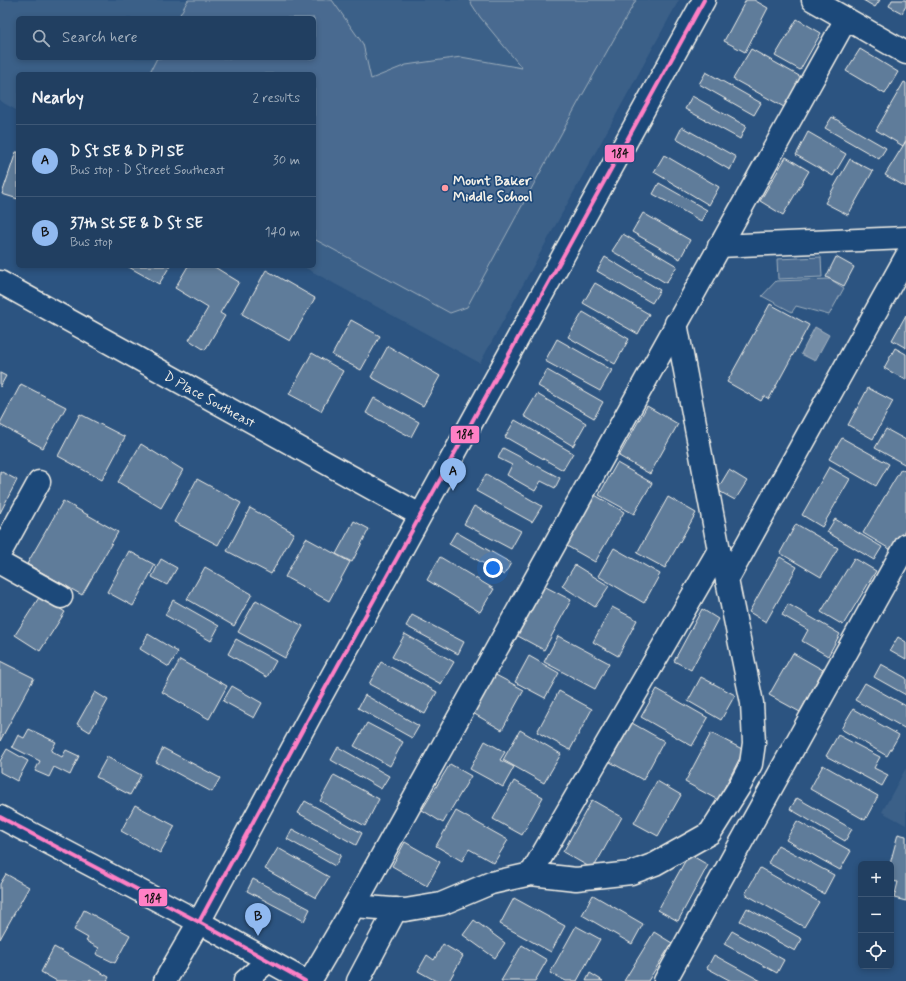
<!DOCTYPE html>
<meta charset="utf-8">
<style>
body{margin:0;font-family:Mynerve,sans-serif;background:#294667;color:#f1f3f6}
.controls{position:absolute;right:12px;bottom:12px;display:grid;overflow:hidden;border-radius:6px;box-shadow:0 2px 6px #0003}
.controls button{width:36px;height:36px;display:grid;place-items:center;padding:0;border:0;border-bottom:1px solid #3e5876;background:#213f61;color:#f1f3f6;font:20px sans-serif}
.you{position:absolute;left:493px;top:568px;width:14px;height:14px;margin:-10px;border:3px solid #fff;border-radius:50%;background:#1a73e8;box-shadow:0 0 0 6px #1a73e833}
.badge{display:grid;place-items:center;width:26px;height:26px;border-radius:50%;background:#90b9f0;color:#111;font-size:13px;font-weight:700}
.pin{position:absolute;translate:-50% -33px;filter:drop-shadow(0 1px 2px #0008)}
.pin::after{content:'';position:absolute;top:21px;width:14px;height:12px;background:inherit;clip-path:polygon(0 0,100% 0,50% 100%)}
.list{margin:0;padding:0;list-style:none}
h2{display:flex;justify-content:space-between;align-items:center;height:52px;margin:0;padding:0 16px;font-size:17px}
h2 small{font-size:13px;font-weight:400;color:#a2afbd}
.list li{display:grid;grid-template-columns:26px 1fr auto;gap:12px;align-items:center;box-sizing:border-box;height:72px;padding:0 16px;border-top:1px solid #3e5876}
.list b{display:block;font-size:15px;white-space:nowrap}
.list p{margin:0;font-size:13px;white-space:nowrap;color:#a2afbd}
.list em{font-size:13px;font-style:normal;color:#a2afbd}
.icon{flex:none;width:22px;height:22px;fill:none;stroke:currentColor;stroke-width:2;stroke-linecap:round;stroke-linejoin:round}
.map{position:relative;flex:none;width:906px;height:981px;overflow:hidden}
.search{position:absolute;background:#213f61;box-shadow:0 2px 6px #0003;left:16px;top:16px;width:300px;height:44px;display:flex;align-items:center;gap:10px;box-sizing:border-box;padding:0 14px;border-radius:6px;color:#a2afbd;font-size:15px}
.panel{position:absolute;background:#213f61;box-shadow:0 2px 6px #0003;left:16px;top:72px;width:300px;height:196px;border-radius:6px}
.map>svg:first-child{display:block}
</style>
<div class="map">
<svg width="906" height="981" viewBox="0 0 906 981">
<rect width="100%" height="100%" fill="#2c5481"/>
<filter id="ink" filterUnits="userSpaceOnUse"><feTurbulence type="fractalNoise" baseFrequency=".025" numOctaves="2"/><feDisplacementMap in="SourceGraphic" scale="8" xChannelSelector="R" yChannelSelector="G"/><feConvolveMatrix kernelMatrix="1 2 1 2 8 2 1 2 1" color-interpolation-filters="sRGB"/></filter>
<g filter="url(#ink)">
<g fill="#3b6088" fill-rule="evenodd">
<path d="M 0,0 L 679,0 L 480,363 L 302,266 L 314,266 L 314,74 L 18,74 L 18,111 L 0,101 ZM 18,18 L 314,18 L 314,58 L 18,58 Z"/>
<path d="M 906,768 L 906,825 L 882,812 Z"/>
</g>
<g fill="#496b90" stroke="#9eaebc">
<path d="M 188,0 L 332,0 L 363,44 L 371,79 L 406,65 L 461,57 L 522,68 L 480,17 L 469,0 L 636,0 L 579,101 L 467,307 L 450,313 L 314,239 L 314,74 L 149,74 L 157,58 L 314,58 L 314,18 L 178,18 Z"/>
<path d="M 821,257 L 822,277 L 778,279 L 777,259 Z"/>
<path d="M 830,279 L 844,288 L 829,315 L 796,306 L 792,312 L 762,296 L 776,281 Z"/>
</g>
<path fill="#738ca6" stroke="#a7b4c0" d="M 815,327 L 829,335 L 815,361 L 801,354 Z"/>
<g fill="#5e7b9a" stroke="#f4f1e8">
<path d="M 746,0 L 754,0 L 768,8 L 745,52 L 724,41 Z"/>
<path d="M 863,0 L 880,0 L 875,7 Z"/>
<path d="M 892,0 L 906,0 L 906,6 L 902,13 L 889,6 Z"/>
<path d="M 797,19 L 821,33 L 800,70 L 775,56 Z"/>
<path d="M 751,49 L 801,77 L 784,107 L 733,79 Z"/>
<path d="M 860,49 L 898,72 L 885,94 L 846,71 Z"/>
<path d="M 706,72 L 761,103 L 754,115 L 699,84 Z"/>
<path d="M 904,82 L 906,83 L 906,140 L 903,146 L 876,130 Z"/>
<path d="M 692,96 L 746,126 L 740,139 L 685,109 Z"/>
<path d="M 832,117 L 886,148 L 879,159 L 825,128 Z"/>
<path d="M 682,127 L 736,157 L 730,170 L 676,139 Z"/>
<path d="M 808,132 L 846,154 L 833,176 L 796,155 Z"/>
<path d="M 906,141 L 906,187 L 885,175 Z"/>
<path d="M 16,152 L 18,152 L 18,199 L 2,194 Z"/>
<path d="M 664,155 L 719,187 L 709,205 L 654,172 Z"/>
<path d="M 786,157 L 809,171 L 783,215 L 760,201 Z"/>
<path d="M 850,159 L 873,171 L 848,215 L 825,203 Z"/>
<path d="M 659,183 L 707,210 L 701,221 L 653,194 Z"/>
<path d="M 643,213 L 690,240 L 680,259 L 632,232 Z"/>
<path d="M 623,234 L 677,266 L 666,283 L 612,251 Z"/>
<path d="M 605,257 L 660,290 L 652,303 L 597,271 Z"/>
<path d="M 836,257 L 854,267 L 844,286 L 826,277 Z"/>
<path d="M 127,266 L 170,266 L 159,284 Z"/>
<path d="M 188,266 L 213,266 L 239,282 L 220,313 L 225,316 L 205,350 L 189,340 L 208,308 L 175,288 Z"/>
<path d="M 266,270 L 315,298 L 290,341 L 242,314 Z"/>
<path d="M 595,283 L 649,314 L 638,334 L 583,303 Z"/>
<path d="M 770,304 L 809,325 L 769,399 L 764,396 L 761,401 L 727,382 Z"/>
<path d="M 583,312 L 629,339 L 615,364 L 568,337 Z"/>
<path d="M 906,315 L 906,348 L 892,340 Z"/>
<path d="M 351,320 L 380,336 L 361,370 L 332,355 Z"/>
<path d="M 557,339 L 612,370 L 600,391 L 545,361 Z"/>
<path d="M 388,346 L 440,376 L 423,406 L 371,377 Z"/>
<path d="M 895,348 L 906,354 L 906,380 L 884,368 Z"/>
<path d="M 312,353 L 343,371 L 321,411 L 289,394 Z"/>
<path d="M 547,370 L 603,402 L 594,418 L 538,386 Z"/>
<path d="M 0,373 L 6,376 L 0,387 Z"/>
<path d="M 21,384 L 66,407 L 43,448 L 0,425 L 0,423 Z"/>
<path d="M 868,388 L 893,401 L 873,439 L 848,425 Z"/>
<path d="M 537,394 L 586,423 L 573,446 L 524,416 Z"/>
<path d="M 374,398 L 419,422 L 411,437 L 366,413 Z"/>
<path d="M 647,406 L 678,424 L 650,474 L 619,456 Z"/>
<path d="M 80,414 L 125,437 L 102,480 L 58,456 Z"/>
<path d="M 515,420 L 573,453 L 563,470 L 505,437 Z"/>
<path d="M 886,429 L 906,440 L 906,465 L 875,448 Z"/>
<path d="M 842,438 L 889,464 L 876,486 L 829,459 Z"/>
<path d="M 141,444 L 183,470 L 161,508 L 118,482 Z"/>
<path d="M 503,448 L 560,478 L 555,488 L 541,481 L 535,491 L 507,475 L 512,465 L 498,458 Z"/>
<path d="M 617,463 L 652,483 L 634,514 L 599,495 Z"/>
<path d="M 829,467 L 850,479 L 822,527 L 802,515 Z"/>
<path d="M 901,469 L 906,472 L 906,529 L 893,551 L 863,533 Z"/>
<path d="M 729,470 L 747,481 L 735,500 L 717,490 Z"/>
<path d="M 0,471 L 17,480 L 0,513 Z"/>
<path d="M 486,474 L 542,506 L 532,522 L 476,491 Z"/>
<path d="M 197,479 L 241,503 L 218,545 L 174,522 Z"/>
<path d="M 593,494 L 624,512 L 595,562 L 565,545 Z"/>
<path d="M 668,497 L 696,513 L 665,568 L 637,553 Z"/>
<path d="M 63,501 L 118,532 L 82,595 L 27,564 Z"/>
<path d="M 474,506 L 521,531 L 511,549 L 464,524 Z"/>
<path d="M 250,508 L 294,533 L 271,574 L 227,551 Z"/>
<path d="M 835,519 L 882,547 L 874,560 L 827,532 Z"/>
<path d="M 354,521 L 369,529 L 352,562 L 336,554 Z"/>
<path d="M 796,524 L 838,548 L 821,577 L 780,553 Z"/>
<path d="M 456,532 L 511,563 L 504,575 L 449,544 Z"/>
<path d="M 306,538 L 350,562 L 329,601 L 285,577 Z"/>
<path d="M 614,548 L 660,574 L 644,603 L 598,576 Z"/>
<path d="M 129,551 L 155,565 L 133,606 L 107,592 Z"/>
<path d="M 440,557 L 494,589 L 480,612 L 427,580 Z"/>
<path d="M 780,557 L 797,567 L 766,622 L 749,612 Z"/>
<path d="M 854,558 L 876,571 L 843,625 L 821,612 Z"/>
<path d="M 161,559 L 177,568 L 167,585 L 152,577 Z"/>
<path d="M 575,565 L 609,586 L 595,607 L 562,586 Z"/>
<path d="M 205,567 L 252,594 L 234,626 L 187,599 Z"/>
<path d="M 542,585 L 571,600 L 544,650 L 516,635 Z"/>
<path d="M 40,596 L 65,612 L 40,651 L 15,635 Z"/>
<path d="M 173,600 L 219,626 L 211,641 L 165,615 Z"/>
<path d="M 256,600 L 303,626 L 285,658 L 238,632 Z"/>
<path d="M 788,604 L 840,634 L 828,656 L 802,641 L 808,630 L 782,615 Z"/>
<path d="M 612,607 L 637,620 L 618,656 L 593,642 Z"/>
<path d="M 702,609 L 718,619 L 691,670 L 674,661 Z"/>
<path d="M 412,615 L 464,642 L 458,654 L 406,626 Z"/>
<path d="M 148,634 L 178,652 L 169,667 L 140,649 Z"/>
<path d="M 405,634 L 454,662 L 441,684 L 392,657 Z"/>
<path d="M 558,636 L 609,663 L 595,689 L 544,662 Z"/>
<path d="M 898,637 L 906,642 L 906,659 L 890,650 Z"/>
<path d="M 236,639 L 276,661 L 267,677 L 228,654 Z"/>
<path d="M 793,653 L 823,670 L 800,712 L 769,695 Z"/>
<path d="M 529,656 L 559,673 L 545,698 L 515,682 Z"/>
<path d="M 180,660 L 227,686 L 209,719 L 162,692 Z"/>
<path d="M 0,661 L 34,678 L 0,741 Z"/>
<path d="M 381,662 L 437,692 L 425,714 L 369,684 Z"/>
<path d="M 881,664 L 906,678 L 906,695 L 874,677 Z"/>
<path d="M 492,673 L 524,690 L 502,730 L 471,712 Z"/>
<path d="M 701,677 L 735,695 L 721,720 L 688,701 Z"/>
<path d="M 865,683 L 906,706 L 906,729 L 855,700 Z"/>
<path d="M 232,686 L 262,703 L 254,718 L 223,701 Z"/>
<path d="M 657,689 L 708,718 L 692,746 L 641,717 Z"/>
<path d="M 559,691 L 592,709 L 570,750 L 537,732 Z"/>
<path d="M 95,692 L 108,700 L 90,732 L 77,724 Z"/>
<path d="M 365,695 L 419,726 L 412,738 L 358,708 Z"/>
<path d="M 853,709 L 899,735 L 887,756 L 841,729 Z"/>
<path d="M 367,723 L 403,742 L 390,766 L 354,746 Z"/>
<path d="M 632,723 L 664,741 L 643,780 L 610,762 Z"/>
<path d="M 29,729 L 56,742 L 51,751 L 62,757 L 66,750 L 79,756 L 70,775 L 54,767 L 49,777 L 35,771 L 40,761 L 12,747 L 18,735 L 24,738 Z"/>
<path d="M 520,730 L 561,754 L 544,783 L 503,760 Z"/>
<path d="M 711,733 L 744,750 L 718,800 L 685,782 Z"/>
<path d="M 838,735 L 880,757 L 874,768 L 888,775 L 882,786 L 826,756 Z"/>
<path d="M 485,741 L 505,752 L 500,760 L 514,767 L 503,787 L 470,769 Z"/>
<path d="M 338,747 L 389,776 L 381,789 L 331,760 Z"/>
<path d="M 163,748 L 220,778 L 212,792 L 156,762 Z"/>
<path d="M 7,749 L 28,761 L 17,781 L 0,772 L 0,761 Z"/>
<path d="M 107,757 L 141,775 L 130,795 L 96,777 Z"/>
<path d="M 450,764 L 471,776 L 443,823 L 422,810 Z"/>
<path d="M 823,765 L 878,796 L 865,820 L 810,789 Z"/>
<path d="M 334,775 L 379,799 L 365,826 L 320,801 Z"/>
<path d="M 514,781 L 543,797 L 522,835 L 493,819 Z"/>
<path d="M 657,781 L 681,795 L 658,836 L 634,823 Z"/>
<path d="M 797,798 L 852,829 L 845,841 L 790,809 Z"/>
<path d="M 592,800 L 622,817 L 593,869 L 563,852 Z"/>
<path d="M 305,801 L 362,833 L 356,845 L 298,813 Z"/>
<path d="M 135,805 L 175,826 L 160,853 L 121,831 Z"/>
<path d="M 456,811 L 508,840 L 494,863 L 469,849 L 462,861 L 436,846 Z"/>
<path d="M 797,821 L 851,851 L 840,870 L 786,840 Z"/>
<path d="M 292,829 L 341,855 L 335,866 L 287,839 Z"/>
<path d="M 898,834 L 906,836 L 906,901 L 894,898 L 898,882 L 891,881 L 891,864 L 890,864 Z"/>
<path d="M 405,842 L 440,862 L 427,886 L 392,866 Z"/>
<path d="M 778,845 L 834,875 L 824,894 L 768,863 Z"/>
<path d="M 278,848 L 329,877 L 316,898 L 265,869 Z"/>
<path d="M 689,854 L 708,865 L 678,921 L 658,910 Z"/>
<path d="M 760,868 L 819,902 L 804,927 L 745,894 Z"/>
<path d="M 6,874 L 29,887 L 0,939 L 0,884 Z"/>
<path d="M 253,879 L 310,909 L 304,921 L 247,891 Z"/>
<path d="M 593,895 L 643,924 L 632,944 L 582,915 Z"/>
<path d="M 514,898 L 565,926 L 551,952 L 500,924 Z"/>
<path d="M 747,908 L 802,939 L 795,951 L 740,921 Z"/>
<path d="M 84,910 L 130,935 L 115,963 L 96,954 L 99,948 L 86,941 L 88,938 L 74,930 Z"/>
<path d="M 474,920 L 505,943 L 495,958 L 463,935 Z"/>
<path d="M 576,926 L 600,939 L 577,981 L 566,981 L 550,973 Z"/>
<path d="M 732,931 L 784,960 L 777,973 L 724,944 Z"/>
<path d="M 654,932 L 672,943 L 648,981 L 624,981 Z"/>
<path d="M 443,944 L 463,956 L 449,981 L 436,981 L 418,971 L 427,955 L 434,960 Z"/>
<path d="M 522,945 L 547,960 L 535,981 L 501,981 Z"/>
<path d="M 54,947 L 109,977 L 107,981 L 93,981 L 90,979 L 89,981 L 57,981 L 41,972 Z"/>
<path d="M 714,955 L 761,981 L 731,981 L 707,968 Z"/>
<path d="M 590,973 L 603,981 L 586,981 Z"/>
</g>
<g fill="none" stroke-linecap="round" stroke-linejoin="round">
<g stroke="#f4f1e8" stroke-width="25">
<g id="minor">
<path d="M 813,0 L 906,53"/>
<path d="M 719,246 L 906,238"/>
<path d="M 0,282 L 420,515"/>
<path d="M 0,553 L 39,482"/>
<path d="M 0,563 L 61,597"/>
<path d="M 727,580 L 906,257"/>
<path d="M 0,817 L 199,922 L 305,981"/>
<path d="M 531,874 L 719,550"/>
<path d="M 354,906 L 405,910 L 441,904 L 491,883 L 531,874 L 576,879 L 631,873 L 655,864 L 710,833 L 739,787 L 751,764 L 754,743 L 752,703 L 727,580 L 719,550 L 676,323"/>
<path d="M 165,981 L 199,922 L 310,716 L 704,0"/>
<path d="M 245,981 L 268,961"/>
<path d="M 310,981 L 354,906 L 846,19"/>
<path d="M 358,981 L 396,909"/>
<path d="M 665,981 L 738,848 L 906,545"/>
</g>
</g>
<use href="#minor" stroke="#1f4a7a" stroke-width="22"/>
<g stroke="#1f4a7a" stroke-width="7">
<g id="bus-1">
<path d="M 0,817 L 199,922 L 305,981"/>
<path d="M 199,922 L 310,716 L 704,0"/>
</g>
</g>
<use href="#bus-1" stroke="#ff80c5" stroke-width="4"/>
</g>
</g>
<circle fill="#ff9aa2" stroke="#1f4a7a" stroke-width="1.5" cx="445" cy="188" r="4"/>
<g text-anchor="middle" stroke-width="3.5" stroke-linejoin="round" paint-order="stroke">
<g font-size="14" font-weight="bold" fill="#f4f1e8" stroke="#1f4a7a" text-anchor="start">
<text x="453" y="185">Mount Baker<tspan x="453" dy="16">Middle School</tspan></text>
</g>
<g font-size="14" fill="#f4f1e8" stroke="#1f4a7a">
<text transform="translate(210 399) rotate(29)" y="5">D Place Southeast</text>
</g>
</g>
<g stroke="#1f4a7a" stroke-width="1.5">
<rect x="604" y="144" width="31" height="19" rx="4" fill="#ff80c5"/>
<rect x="450" y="425" width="30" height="19" rx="4" fill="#ff80c5"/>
<rect x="138" y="888" width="30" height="19" rx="4" fill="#ff80c5"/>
</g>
<g font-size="11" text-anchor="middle" font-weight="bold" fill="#111">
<text x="620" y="157">184</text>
<text x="465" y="438">184</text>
<text x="153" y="902">184</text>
</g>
</svg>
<div class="controls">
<button>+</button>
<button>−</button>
<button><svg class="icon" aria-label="locate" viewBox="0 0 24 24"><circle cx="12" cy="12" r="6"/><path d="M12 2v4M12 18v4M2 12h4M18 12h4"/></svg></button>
</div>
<div class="you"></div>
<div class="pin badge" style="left:453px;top:491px">A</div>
<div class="pin badge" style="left:258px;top:936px">B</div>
<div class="search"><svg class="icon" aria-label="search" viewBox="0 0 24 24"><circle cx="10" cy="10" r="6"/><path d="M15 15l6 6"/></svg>Search here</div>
<section class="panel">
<h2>Nearby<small>2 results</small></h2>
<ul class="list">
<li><span class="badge">A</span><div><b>D St SE &amp; D Pl SE</b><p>Bus stop · D Street Southeast</p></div><em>30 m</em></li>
<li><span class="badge">B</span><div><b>37th St SE &amp; D St SE</b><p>Bus stop</p></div><em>140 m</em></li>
</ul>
</section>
</div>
